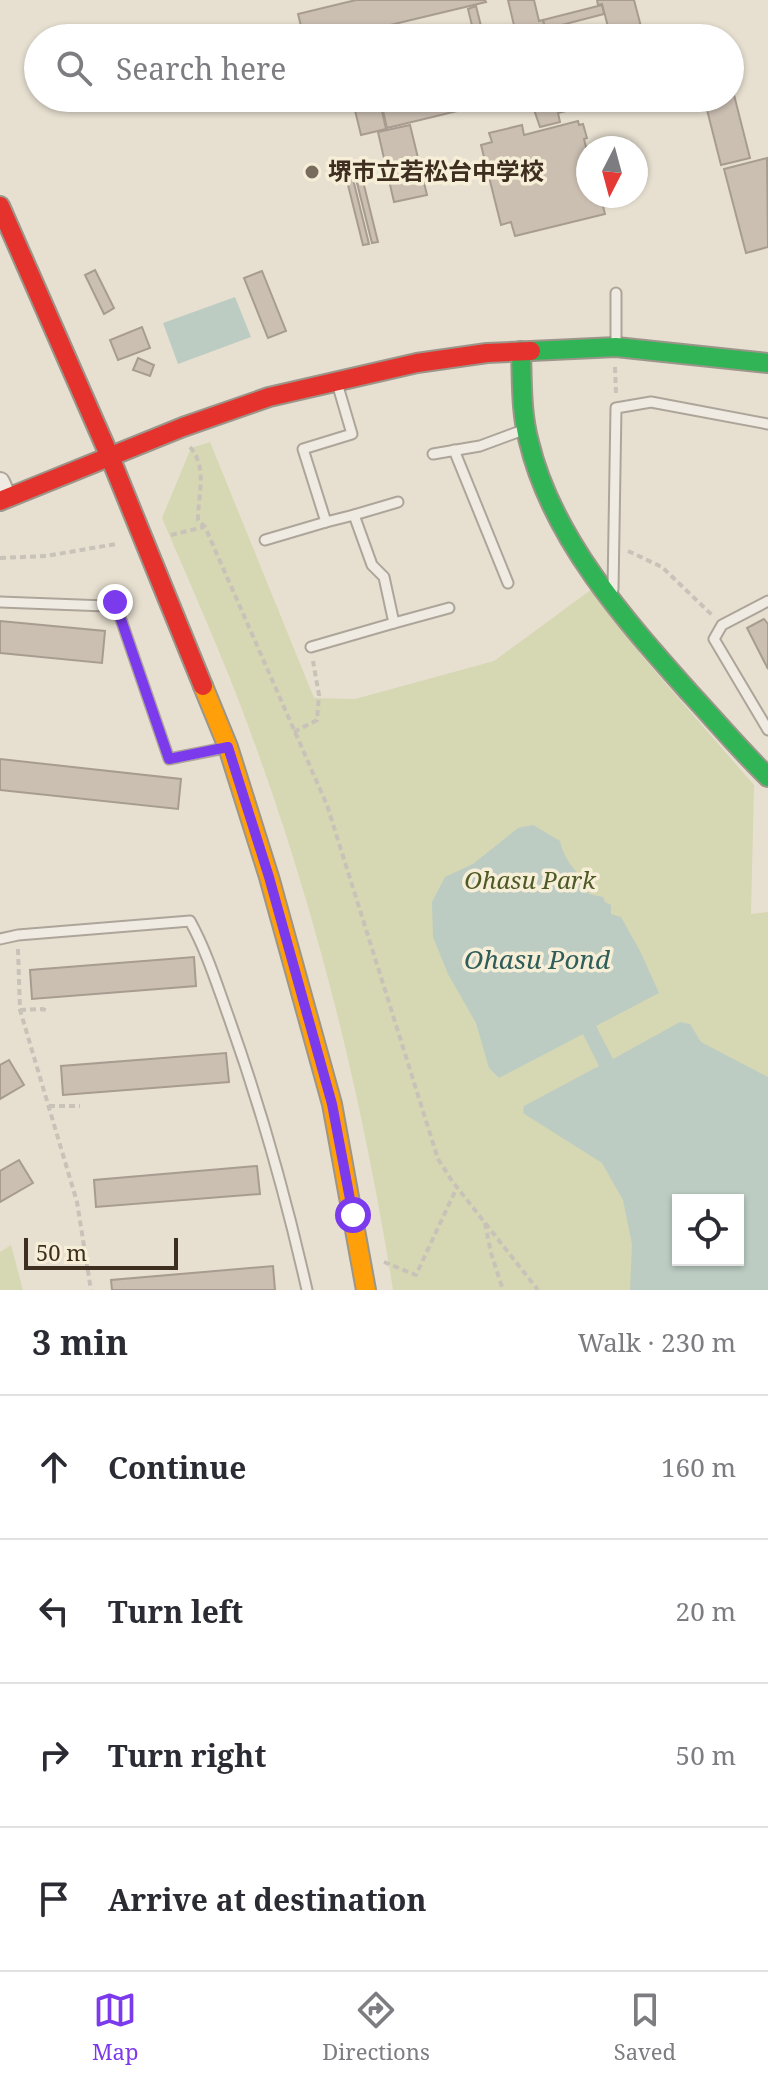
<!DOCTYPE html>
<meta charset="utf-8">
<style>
body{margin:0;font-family:"Noto Serif","Noto Sans JP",serif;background:#f2f2f3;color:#2b2b33}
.controls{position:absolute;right:24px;bottom:24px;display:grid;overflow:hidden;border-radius:0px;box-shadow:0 2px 6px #0004}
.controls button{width:72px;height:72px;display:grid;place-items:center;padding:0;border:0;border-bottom:2px solid #e1e1e2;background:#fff;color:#2b2b33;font:40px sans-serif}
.compass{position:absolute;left:576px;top:136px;width:72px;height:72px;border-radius:50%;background:#fff;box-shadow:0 2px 6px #0004;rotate:186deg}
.scale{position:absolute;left:24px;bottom:20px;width:154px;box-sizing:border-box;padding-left:8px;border:4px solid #3d2e20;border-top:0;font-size:22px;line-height:28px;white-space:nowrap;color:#3d2e20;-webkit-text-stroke:6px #f7eed8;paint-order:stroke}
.stop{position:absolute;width:24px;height:24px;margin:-18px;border:6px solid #7c3aed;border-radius:50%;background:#fff}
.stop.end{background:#7c3aed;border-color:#fff;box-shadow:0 2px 8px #0008}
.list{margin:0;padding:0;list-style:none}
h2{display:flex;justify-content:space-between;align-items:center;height:104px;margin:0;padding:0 32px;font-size:34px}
h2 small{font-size:26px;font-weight:400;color:#7c7c81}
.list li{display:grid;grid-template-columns:52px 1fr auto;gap:24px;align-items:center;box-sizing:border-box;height:144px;padding:0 32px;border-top:2px solid #e1e1e2}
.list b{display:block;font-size:30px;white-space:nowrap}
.list em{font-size:26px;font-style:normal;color:#7c7c81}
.icon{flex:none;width:44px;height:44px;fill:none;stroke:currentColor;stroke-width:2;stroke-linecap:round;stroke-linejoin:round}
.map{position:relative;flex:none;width:768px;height:1290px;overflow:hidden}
.search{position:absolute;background:#fff;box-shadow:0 2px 6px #0004;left:24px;right:24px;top:24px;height:88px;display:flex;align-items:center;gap:20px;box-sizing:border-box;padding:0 28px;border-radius:44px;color:#7c7c81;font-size:30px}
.sheet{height:680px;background:#fff}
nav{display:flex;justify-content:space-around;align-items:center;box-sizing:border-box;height:112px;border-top:2px solid #e1e1e2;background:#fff;font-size:22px;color:#7c7c81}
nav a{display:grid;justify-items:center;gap:4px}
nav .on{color:#7c3aed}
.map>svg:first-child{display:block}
</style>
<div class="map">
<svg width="768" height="1290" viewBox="0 0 768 1290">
<rect width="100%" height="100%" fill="#e7e0d1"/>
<g fill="#d6d7b3" fill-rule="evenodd">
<path d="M 210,442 L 314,698 L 355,699 L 494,661 L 592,589 L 641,655 L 754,785 L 751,914 L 768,912 L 768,1290 L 393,1290 C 363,1101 317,911 250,731 C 224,659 192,589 162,518 L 191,448 ZM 678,1200 L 738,1200 L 738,1260 L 678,1260 Z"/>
<path d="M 11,1245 L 23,1290 L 0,1290 L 0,1252 Z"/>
</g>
<g fill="#bcccc2" fill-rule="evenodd">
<path d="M 235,297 L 251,337 L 178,364 L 163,323 Z"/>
<path d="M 533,825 L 560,841 C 563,857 576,873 586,882 L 589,894 L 603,897 L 605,902 L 611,905 L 611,914 L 621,917 L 640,951 L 659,993 L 596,1026 L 613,1059 L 680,1022 L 690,1024 L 701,1042 L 768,1077 L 768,1290 L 630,1290 L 632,1244 L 623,1200 L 602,1163 L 523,1113 L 524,1106 L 599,1066 L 583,1034 L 499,1078 L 489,1068 L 476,1023 L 448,974 L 433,937 L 432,902 L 445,877 L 473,864 L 518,828 ZM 678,1200 L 738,1200 L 738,1260 L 678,1260 Z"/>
</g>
<g fill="#cbbfb2" stroke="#a89c90" stroke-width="2">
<path d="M 356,0 L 485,0 L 486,2 L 336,38 L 304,38 L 298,14 Z"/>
<path d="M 508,0 L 534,0 L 539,21 L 543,20 L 545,29 L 517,38 Z"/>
<path d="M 597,0 L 634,0 L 644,38 L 611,38 L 602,4 L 598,5 Z"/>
<path d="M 602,5 L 604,14 L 546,29 L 543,20 Z"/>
<path d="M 476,6 L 484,38 L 475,38 L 468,9 Z"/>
<path d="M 730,79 L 750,158 L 721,165 L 704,98 L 730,98 Z"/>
<path d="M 352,98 L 379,98 L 386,129 L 361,135 Z"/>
<path d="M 380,98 L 511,98 L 387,128 Z"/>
<path d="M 530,98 L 567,98 L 570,110 L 558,113 L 560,122 L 540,127 Z"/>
<path d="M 578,121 L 579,125 L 583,124 L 587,138 L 584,139 L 588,155 L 588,196 L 601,198 L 605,214 L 515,236 L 511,222 L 501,225 L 481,145 L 492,142 L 489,133 L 522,125 L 524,135 Z"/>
<path d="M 410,125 L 427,195 L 394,202 L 378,132 Z"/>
<path d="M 767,158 L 768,247 L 746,253 L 724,169 Z"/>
<path d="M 359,165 L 378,242 L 372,243 L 353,167 Z"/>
<path d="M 350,167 L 369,244 L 363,245 L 344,169 Z"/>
<path d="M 95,270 L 114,308 L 104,314 L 85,275 Z"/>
<path d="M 262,271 L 286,331 L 268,338 L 244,278 Z"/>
<path d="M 142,327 L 150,348 L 118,360 L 110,340 Z"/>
<path d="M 138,358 L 154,365 L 150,376 L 133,370 Z"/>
<path d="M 764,619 L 768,624 L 768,669 L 747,628 Z"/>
<path d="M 0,621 L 105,631 L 102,663 L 0,653 Z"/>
<path d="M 0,759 L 181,779 L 178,809 L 0,790 Z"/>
<path d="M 194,957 L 196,986 L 32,999 L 30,970 Z"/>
<path d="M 226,1053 L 229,1082 L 63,1095 L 61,1066 Z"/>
<path d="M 9,1060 L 24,1085 L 0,1099 L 0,1065 Z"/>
<path d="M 19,1160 L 33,1183 L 0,1202 L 0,1171 Z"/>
<path d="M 257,1166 L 260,1194 L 96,1207 L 94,1180 Z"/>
<path d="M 273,1266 L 275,1290 L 112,1290 L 111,1280 Z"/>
</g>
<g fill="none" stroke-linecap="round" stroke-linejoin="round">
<g stroke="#ada599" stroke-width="13">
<g id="lane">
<path d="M 616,293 L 616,347"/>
<path d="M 454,450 L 508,583"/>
<path d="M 433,454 L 480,446 L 526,429"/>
<path d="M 354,515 L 398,502"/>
<path d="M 265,540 L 326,522"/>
<path d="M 613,590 L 616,408 L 651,402 L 768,424"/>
<path d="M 768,601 L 722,625 L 714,639 L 768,730"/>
<path d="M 0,602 L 106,606 L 115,602 L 169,759 L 225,748"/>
<path d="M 394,623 L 449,608"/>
<path d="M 311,647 L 394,623 L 384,577 L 372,565 L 354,515 L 326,522 L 303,449 L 352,434 L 337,383"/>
<path d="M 0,939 L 18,935 L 190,921 C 207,952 217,985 229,1018 C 261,1108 286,1197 307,1290"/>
</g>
</g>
<g stroke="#ada599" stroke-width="22">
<path id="street" d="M 0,482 L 7,498"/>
</g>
<g stroke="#9c958a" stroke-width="22">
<g id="fast">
<path d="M 521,351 C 522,381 521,413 529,442 C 552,538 625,620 689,692 C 715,720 740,750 768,777"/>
<path d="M 531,351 L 616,347 L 768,363"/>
</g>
</g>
<g stroke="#9c958a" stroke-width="22">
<path id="slow" d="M 203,686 L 228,747 L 269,877 L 332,1104 L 366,1290"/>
</g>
<g stroke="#9c958a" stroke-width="22">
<g id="jam">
<path d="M 0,206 L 110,457 L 203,686"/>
<path d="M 0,501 L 183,427 L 269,397 L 417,363 L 487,353 L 531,351"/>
</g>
</g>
<g stroke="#c8c2b9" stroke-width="4" stroke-dasharray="6 4" stroke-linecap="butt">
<path d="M 615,367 L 616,394"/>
<path d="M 190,447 C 208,468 198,494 198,520 L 205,527 L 327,805 L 438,1159 L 452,1181 L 538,1290"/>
<path d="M 171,535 L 204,527"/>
<path d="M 628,551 L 662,567 L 712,615"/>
<path d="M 0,558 L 46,556 L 116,544"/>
<path d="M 294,732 L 317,720 L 319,695 L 313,661"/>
<path d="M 18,949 L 20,1010 L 77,1202 L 91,1290"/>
<path d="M 20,1010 L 43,1009 L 48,1011"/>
<path d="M 49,1106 L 80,1106"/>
<path d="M 485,1223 L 491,1253 L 503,1290"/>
<path d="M 384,1262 L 416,1275 L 457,1187"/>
</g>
<use href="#lane" stroke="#efebe3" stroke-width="9"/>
<use href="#street" stroke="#efebe3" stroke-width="18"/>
<use href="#fast" stroke="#30b455" stroke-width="18"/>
<use href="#slow" stroke="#ff9f0a" stroke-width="18"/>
<use href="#jam" stroke="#e5322d" stroke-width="18"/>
</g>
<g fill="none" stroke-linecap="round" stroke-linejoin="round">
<path stroke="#7c3aed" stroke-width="10" d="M 115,602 L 169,759 L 228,747 L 269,877 L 332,1104 L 353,1215"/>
</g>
<circle fill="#786c5e" stroke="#f7eed8" stroke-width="3" cx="312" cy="172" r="8"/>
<g text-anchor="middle" stroke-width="7" stroke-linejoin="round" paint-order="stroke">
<g font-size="24" font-weight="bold" fill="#3d2e20" stroke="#f7eed8" text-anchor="start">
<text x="328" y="180">堺市立若松台中学校</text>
</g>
<g font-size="24" font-style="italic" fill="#4d5a26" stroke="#f7eed8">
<text x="530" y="889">Ohasu Park</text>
</g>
<g font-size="26" font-style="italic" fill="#2f5d5a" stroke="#f7eed8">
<text x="537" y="969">Ohasu Pond</text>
</g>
</g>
</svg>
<div class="controls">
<button><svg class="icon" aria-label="locate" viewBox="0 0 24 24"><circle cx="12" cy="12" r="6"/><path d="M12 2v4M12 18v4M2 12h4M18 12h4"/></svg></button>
</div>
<svg class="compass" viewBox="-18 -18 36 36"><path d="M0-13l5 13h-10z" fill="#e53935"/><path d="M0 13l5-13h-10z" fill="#7c7c81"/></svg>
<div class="scale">50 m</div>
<div class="stop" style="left:353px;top:1215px"></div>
<div class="stop end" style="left:115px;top:602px"></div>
<div class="search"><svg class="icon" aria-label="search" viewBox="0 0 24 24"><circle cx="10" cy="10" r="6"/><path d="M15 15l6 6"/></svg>Search here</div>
</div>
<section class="sheet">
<h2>3 min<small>Walk · 230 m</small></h2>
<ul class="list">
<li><svg class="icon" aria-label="ahead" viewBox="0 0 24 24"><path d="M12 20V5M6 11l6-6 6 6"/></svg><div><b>Continue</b></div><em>160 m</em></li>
<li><svg class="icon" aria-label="left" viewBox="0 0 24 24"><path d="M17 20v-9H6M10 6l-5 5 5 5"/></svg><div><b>Turn left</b></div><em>20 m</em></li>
<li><svg class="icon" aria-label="right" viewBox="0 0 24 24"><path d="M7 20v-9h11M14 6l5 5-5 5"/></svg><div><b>Turn right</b></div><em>50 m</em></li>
<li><svg class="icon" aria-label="arrive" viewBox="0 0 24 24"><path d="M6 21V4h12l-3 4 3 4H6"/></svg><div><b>Arrive at destination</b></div></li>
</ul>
</section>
<nav>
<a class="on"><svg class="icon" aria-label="map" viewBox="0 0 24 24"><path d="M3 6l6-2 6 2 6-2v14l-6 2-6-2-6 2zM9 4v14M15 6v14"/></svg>Map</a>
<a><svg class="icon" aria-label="directions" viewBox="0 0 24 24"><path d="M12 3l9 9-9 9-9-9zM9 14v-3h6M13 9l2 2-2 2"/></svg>Directions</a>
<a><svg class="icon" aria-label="saved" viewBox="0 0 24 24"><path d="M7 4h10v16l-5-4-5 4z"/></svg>Saved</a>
</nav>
